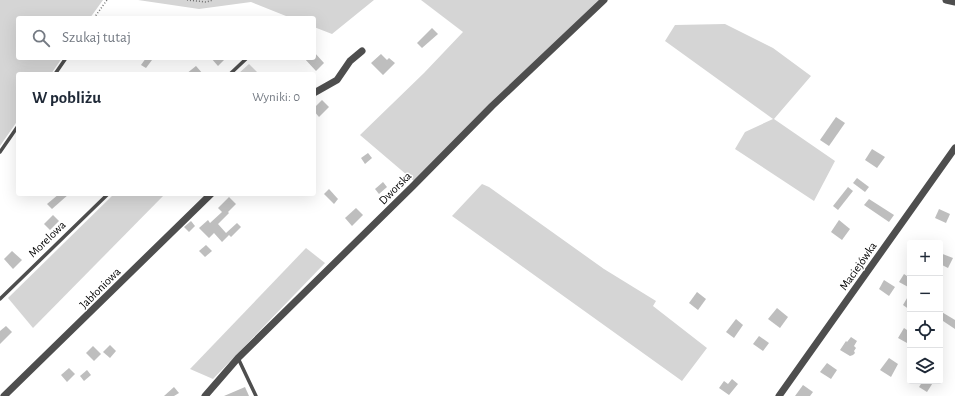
<!DOCTYPE html>
<html lang="pl">
<meta charset="utf-8">
<style>
body{margin:0;font-family:"Alegreya Sans",sans-serif;background:#f2f2f3;color:#1f2937}
.controls{position:absolute;right:12px;bottom:12px;display:grid;overflow:hidden;border-radius:4px;box-shadow:0 4px 16px #0002}
.controls button{width:36px;height:36px;display:grid;place-items:center;padding:0;border:0;border-bottom:1px solid #e0e1e3;background:#fff;color:#1f2937;font:20px sans-serif}
.list{margin:0;padding:0;list-style:none}
h2{display:flex;justify-content:space-between;align-items:center;height:52px;margin:0;padding:0 16px;font-size:17px}
h2 small{font-size:13px;font-weight:400;color:#747a83}
.icon{flex:none;width:22px;height:22px;fill:none;stroke:currentColor;stroke-width:2;stroke-linecap:round;stroke-linejoin:round}
.map{position:relative;flex:none;width:955px;height:396px;overflow:hidden}
.search{position:absolute;background:#fff;box-shadow:0 4px 16px #0002;left:16px;top:16px;width:300px;height:44px;display:flex;align-items:center;gap:10px;box-sizing:border-box;padding:0 14px;border-radius:4px;color:#747a83;font-size:15px}
.panel{position:absolute;background:#fff;box-shadow:0 4px 16px #0002;left:16px;top:72px;width:300px;height:124px;border-radius:4px}
.map>svg:first-child{display:block}
</style>
<div class="map">
<svg width="955" height="396" viewBox="0 0 955 396">
<rect width="100%" height="100%" fill="#fff"/>
<g fill="#d5d5d5">
<path d="M 0,0 L 103,0 L 90,18 L 18,18 L 18,58 L 62,58 L 51,74 L 18,74 L 18,120 L 0,146 Z"/>
<path d="M 138,0 L 374,0 L 332,34 L 314,27 L 314,18 L 291,18 L 251,2 L 199,9 Z"/>
<path d="M 421,0 L 600,0 L 414,181 L 360,135 L 424,73 L 463,32 Z"/>
<path d="M 725,24 L 773,48 L 811,76 L 774,119 L 835,161 L 814,201 L 735,149 L 745,132 L 773,119 L 665,41 L 675,25 Z"/>
<path d="M 249,64 L 259,74 L 238,74 Z"/>
<path d="M 482,184 L 489,187 L 604,269 L 656,301 L 653,306 L 707,348 L 682,381 L 452,216 Z"/>
<path d="M 114,194 L 165,194 L 33,328 L 8,298 Z"/>
<path d="M 306,248 L 325,263 L 213,379 L 190,369 Z"/>
</g>
<g fill="#bebebe">
<path d="M 432,28 L 438,34 L 422,48 L 417,43 Z"/>
<path d="M 314,52 L 324,63 L 316,71 L 304,58 L 314,58 Z"/>
<path d="M 381,54 L 387,60 L 389,58 L 395,63 L 383,75 L 371,63 Z"/>
<path d="M 146,58 L 148,58 L 152,60 L 146,68 L 141,65 Z"/>
<path d="M 211,58 L 226,58 L 218,66 Z"/>
<path d="M 196,66 L 203,74 L 186,74 Z"/>
<path d="M 322,100 L 329,107 L 319,117 L 314,111 L 314,108 Z"/>
<path d="M 836,117 L 845,123 L 829,146 L 820,140 Z"/>
<path d="M 872,149 L 885,157 L 877,168 L 865,160 Z"/>
<path d="M 368,153 L 372,158 L 365,164 L 361,158 Z"/>
<path d="M 857,178 L 869,187 L 865,192 L 853,183 Z"/>
<path d="M 383,182 L 387,187 L 379,194 L 375,189 Z"/>
<path d="M 848,187 L 853,191 L 838,210 L 833,206 Z"/>
<path d="M 329,189 L 338,199 L 334,204 L 324,194 Z"/>
<path d="M 59,194 L 69,194 L 52,209 L 47,204 Z"/>
<path d="M 229,197 L 236,204 L 228,212 L 229,213 L 218,224 L 226,233 L 237,223 L 241,227 L 231,237 L 229,235 L 222,242 L 214,233 L 209,238 L 199,228 L 208,220 L 210,223 L 222,212 L 218,208 Z"/>
<path d="M 869,199 L 894,215 L 889,222 L 864,205 Z"/>
<path d="M 356,208 L 363,215 L 352,226 L 345,218 Z"/>
<path d="M 939,209 L 950,214 L 946,223 L 935,218 Z"/>
<path d="M 53,215 L 59,221 L 50,230 L 44,224 Z"/>
<path d="M 839,220 L 850,229 L 842,240 L 831,232 Z"/>
<path d="M 191,221 L 195,226 L 189,232 L 184,227 Z"/>
<path d="M 206,245 L 212,251 L 205,257 L 199,251 Z"/>
<path d="M 12,251 L 22,260 L 13,269 L 4,259 Z"/>
<path d="M 940,253 L 953,258 L 948,268 L 940,264 Z"/>
<path d="M 904,274 L 910,278 L 910,288 L 899,282 Z"/>
<path d="M 884,280 L 895,287 L 889,296 L 879,289 Z"/>
<path d="M 697,292 L 706,299 L 698,310 L 689,303 Z"/>
<path d="M 910,293 L 910,310 L 903,305 Z"/>
<path d="M 777,308 L 788,317 L 780,328 L 768,319 Z"/>
<path d="M 940,311 L 955,320 L 955,329 L 940,319 Z"/>
<path d="M 736,319 L 743,325 L 734,338 L 726,332 Z"/>
<path d="M 6,326 L 12,332 L 0,344 L 0,331 Z"/>
<path d="M 904,328 L 910,332 L 910,339 L 907,343 L 898,338 Z"/>
<path d="M 759,336 L 769,343 L 763,351 L 753,344 Z"/>
<path d="M 851,337 L 857,341 L 854,346 L 856,348 L 854,351 L 855,353 L 853,355 L 850,356 L 840,350 L 846,341 L 847,342 Z"/>
<path d="M 110,345 L 116,351 L 110,358 L 103,352 Z"/>
<path d="M 93,346 L 101,354 L 94,361 L 86,353 Z"/>
<path d="M 889,358 L 898,364 L 891,377 L 880,370 Z"/>
<path d="M 827,363 L 837,370 L 831,379 L 820,372 Z"/>
<path d="M 69,368 L 75,374 L 67,382 L 61,375 Z"/>
<path d="M 87,370 L 91,375 L 84,381 L 80,376 Z"/>
<path d="M 732,379 L 738,384 L 729,395 L 719,388 L 724,381 L 728,384 Z"/>
<path d="M 923,381 L 934,381 L 927,392 L 919,387 Z"/>
<path d="M 803,385 L 813,392 L 810,396 L 795,396 Z"/>
<path d="M 174,387 L 179,393 L 174,396 L 164,396 Z"/>
<path d="M 245,387 L 249,396 L 224,396 Z"/>
</g>
<g fill="none" stroke-linecap="round" stroke-linejoin="round">
<g stroke="#707070" stroke-width="1.5" stroke-dasharray="1 2" stroke-linecap="butt">
<path d="M 187,0 L 206,2 L 213,0"/>
<path d="M 94,18 L 107,0"/>
</g>
<g stroke="#4e4e4e" stroke-width="3.5">
<path d="M 55,74 L 66,58"/>
<path d="M 230,74 L 247,58"/>
<path d="M 0,152 L 18,126"/>
<path d="M 0,299 L 108,194"/>
<path d="M 238,358 L 256,396"/>
</g>
<g stroke="#4e4e4e" stroke-width="7">
<path d="M 946,0 L 955,2"/>
<path d="M 314,93 L 337,80 L 350,61 L 362,51"/>
<path d="M 4,396 L 211,194"/>
<path d="M 205,396 L 238,358 L 413,186 L 492,106 L 604,0"/>
<path d="M 779,396 L 955,148"/>
</g>
</g>
<g text-anchor="middle" stroke-width="3" stroke-linejoin="round" paint-order="stroke">
<g font-size="12" fill="#000" stroke="#fff">
<text transform="translate(395 188) rotate(-45)" y="4">Dworska</text>
<text transform="translate(47 239) rotate(-44)" y="4">Morelowa</text>
<text transform="translate(858 266) rotate(-55)" y="4">Maciejówka</text>
<text transform="translate(100 288) rotate(-45)" y="4">Jabłoniowa</text>
</g>
</g>
</svg>
<div class="controls">
<button>+</button>
<button>−</button>
<button><svg class="icon" aria-label="locate" viewBox="0 0 24 24"><circle cx="12" cy="12" r="6"/><path d="M12 2v4M12 18v4M2 12h4M18 12h4"/></svg></button>
<button><svg class="icon" aria-label="layers" viewBox="0 0 24 24"><path d="M12 4l9 5-9 5-9-5zM3 14l9 5 9-5"/></svg></button>
</div>
<div class="search"><svg class="icon" aria-label="search" viewBox="0 0 24 24"><circle cx="10" cy="10" r="6"/><path d="M15 15l6 6"/></svg>Szukaj tutaj</div>
<section class="panel">
<h2>W pobliżu<small>Wyniki: 0</small></h2>
<ul class="list">
</ul>
</section>
</div>
